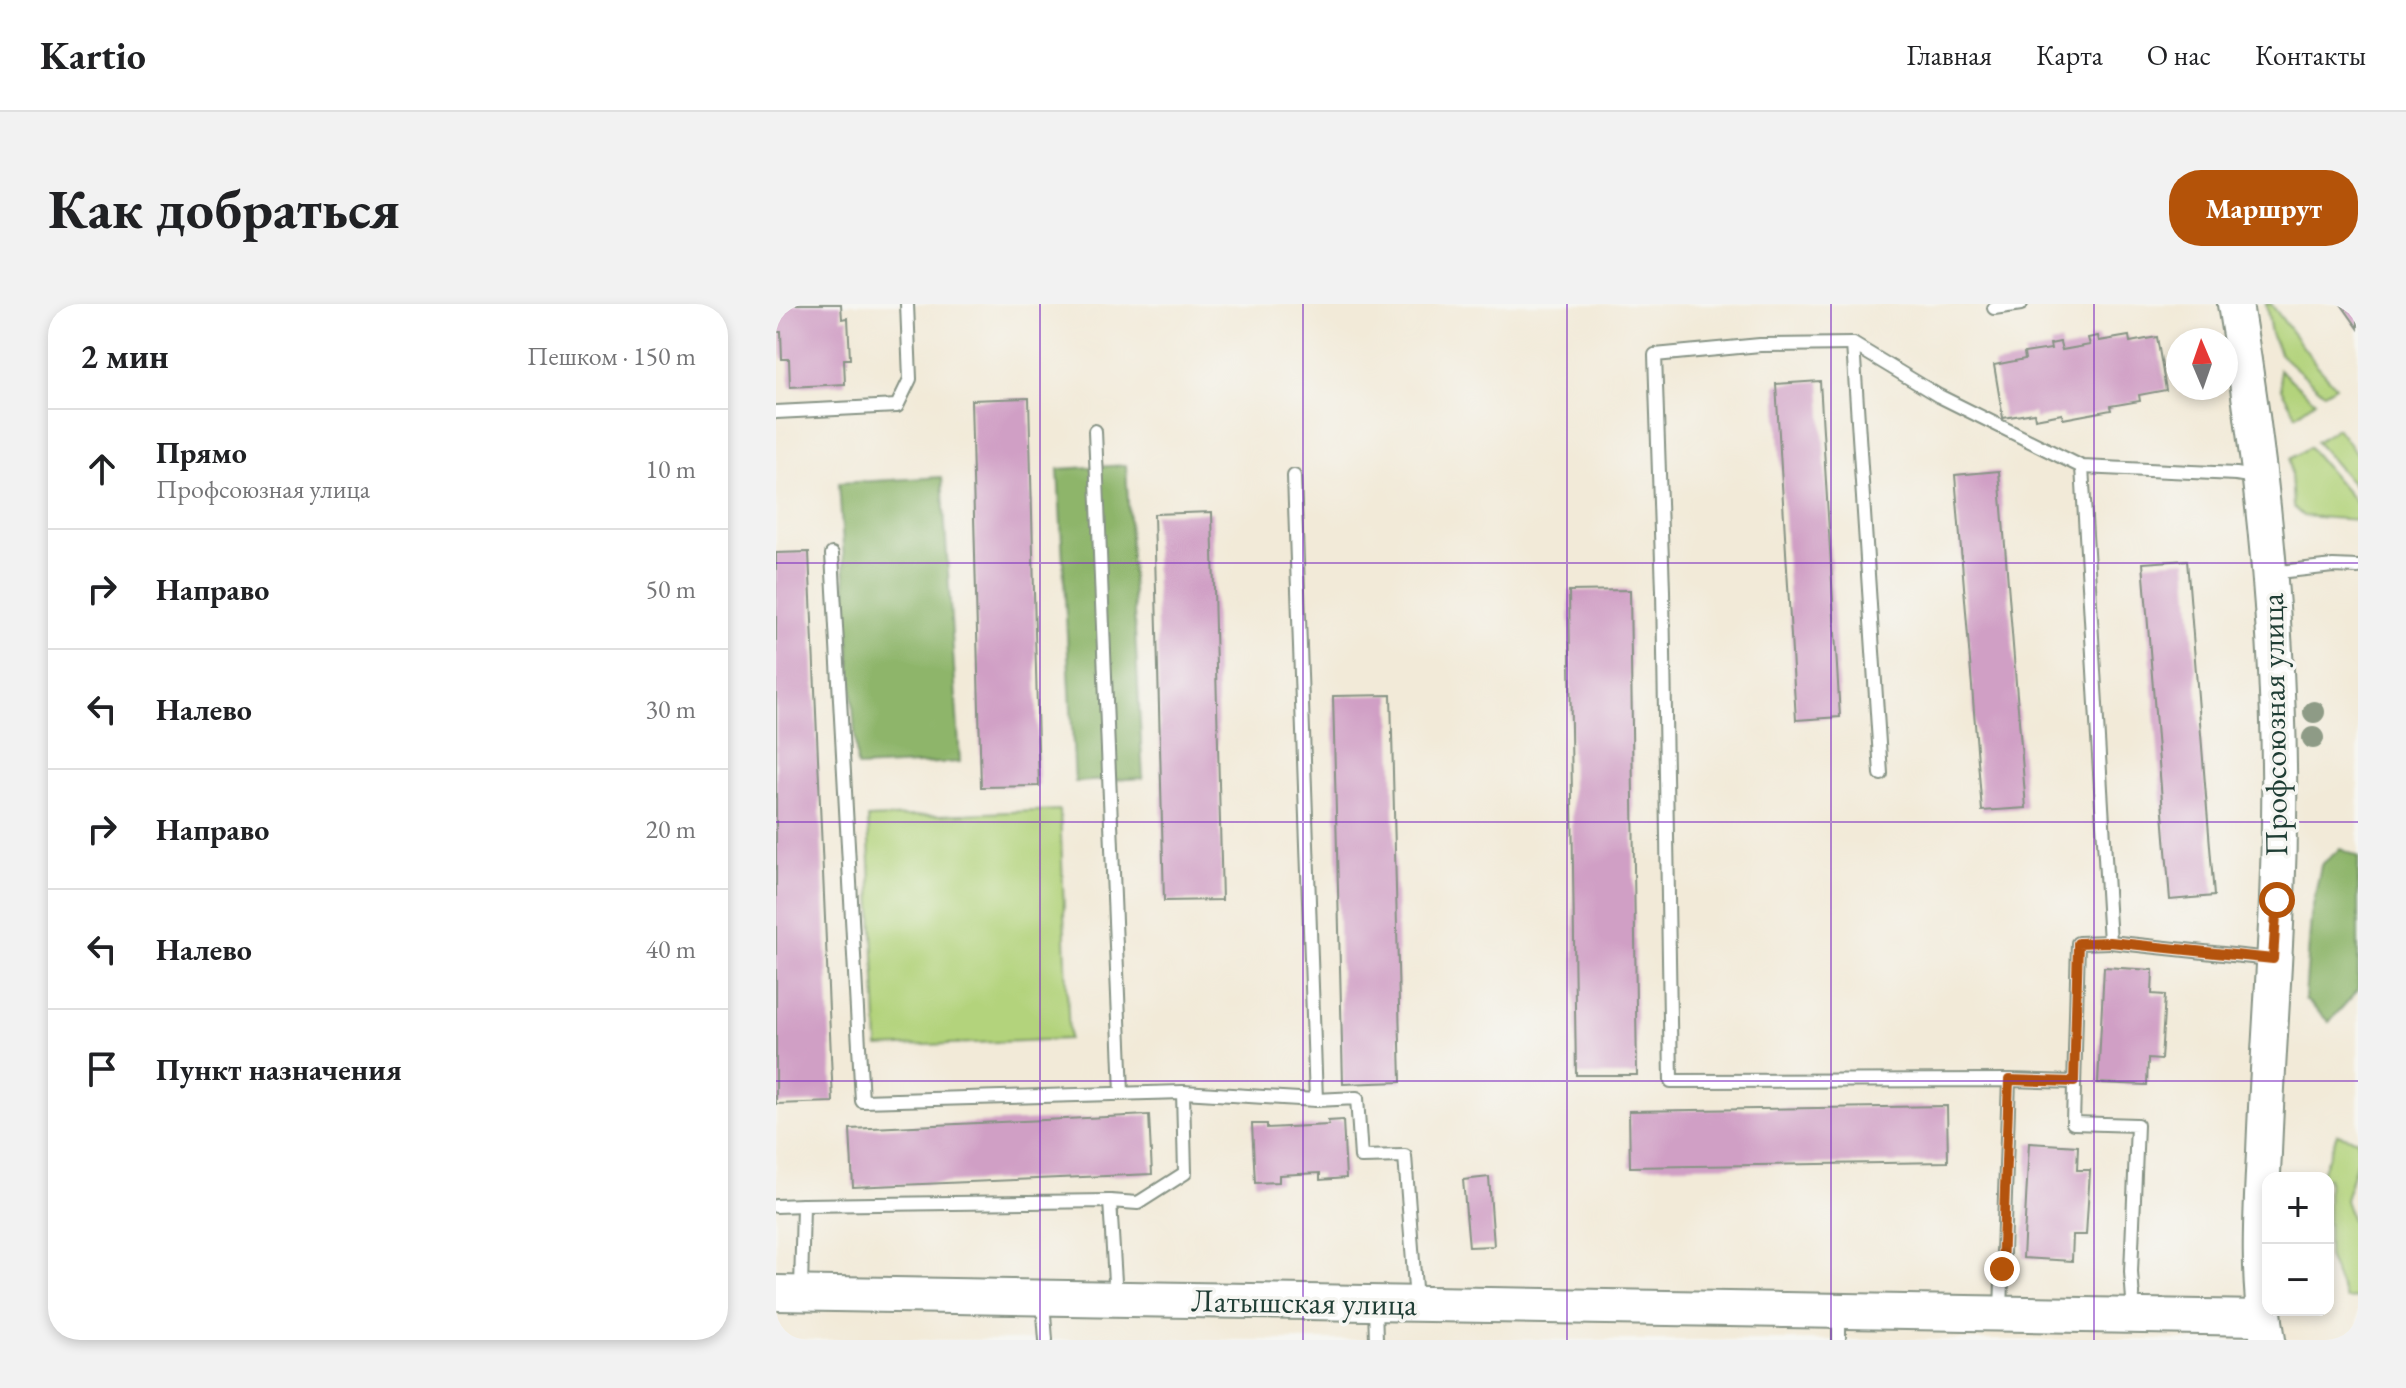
<!DOCTYPE html>
<html lang="ru">
<meta charset="utf-8">
<style>
body{margin:0;font-family:"EB Garamond",serif;background:#f2f2f2;color:#202124}
.controls{position:absolute;right:24px;bottom:24px;display:grid;overflow:hidden;border-radius:16px;box-shadow:0 4px 12px #0003}
.controls button{width:72px;height:72px;display:grid;place-items:center;padding:0;border:0;border-bottom:2px solid #e0e0e0;background:#fff;color:#202124;font:40px sans-serif}
.compass{position:absolute;left:1390px;top:24px;width:72px;height:72px;border-radius:50%;background:#fff;box-shadow:0 4px 12px #0003;rotate:358deg}
.stop{position:absolute;width:24px;height:24px;margin:-18px;border:6px solid #b45309;border-radius:50%;background:#fff}
.stop.end{background:#b45309;border-color:#fff;box-shadow:0 2px 8px #0008}
.list{margin:0;padding:0;list-style:none}
h2{display:flex;justify-content:space-between;align-items:center;height:104px;margin:0;padding:0 32px;font-size:34px}
h2 small{font-size:26px;font-weight:400;color:#757577}
.list li{display:grid;grid-template-columns:52px 1fr auto;gap:24px;align-items:center;box-sizing:border-box;height:120px;padding:0 32px;border-top:2px solid #e0e0e0}
.list b{display:block;font-size:30px;white-space:nowrap}
.list p{margin:0;font-size:26px;white-space:nowrap;color:#757577}
.list em{font-size:26px;font-style:normal;color:#757577}
.icon{flex:none;width:44px;height:44px;fill:none;stroke:currentColor;stroke-width:2;stroke-linecap:round;stroke-linejoin:round}
.map{position:relative;flex:none;width:1582px;height:1036px;overflow:hidden;border-radius:32px}
header{display:flex;align-items:center;gap:48px;box-sizing:border-box;height:112px;padding:0 40px;background:#fff;border-bottom:2px solid #e0e0e0}
header strong{font-size:38px}
nav{display:flex;gap:44px;margin-inline-start:auto;font-size:28px}
.intro{display:flex;align-items:center;justify-content:space-between;box-sizing:border-box;height:192px;padding:0 48px}
h1{margin:0;font-size:56px}
.button{padding:20px 36px;border-radius:32px;background:#b45309;color:#fff;font-size:28px;font-weight:700}
main{display:flex;gap:48px;padding:0 48px}
aside{flex:1;background:#fff;border-radius:32px;box-shadow:0 4px 12px #0003}
.map>svg:first-child{display:block}
</style>
<header>
<strong>Kartio</strong>
<nav><a>Главная</a><a>Карта</a><a>О нас</a><a>Контакты</a></nav>
</header>
<div class="intro"><h1>Как добраться</h1><a class="button">Маршрут</a></div>
<main>
<aside>
<h2>2 мин<small>Пешком · 150 m</small></h2>
<ul class="list">
<li><svg class="icon" aria-label="ahead" viewBox="0 0 24 24"><path d="M12 20V5M6 11l6-6 6 6"/></svg><div><b>Прямо</b><p>Профсоюзная улица</p></div><em>10 m</em></li>
<li><svg class="icon" aria-label="right" viewBox="0 0 24 24"><path d="M7 20v-9h11M14 6l5 5-5 5"/></svg><div><b>Направо</b></div><em>50 m</em></li>
<li><svg class="icon" aria-label="left" viewBox="0 0 24 24"><path d="M17 20v-9H6M10 6l-5 5 5 5"/></svg><div><b>Налево</b></div><em>30 m</em></li>
<li><svg class="icon" aria-label="right" viewBox="0 0 24 24"><path d="M7 20v-9h11M14 6l5 5-5 5"/></svg><div><b>Направо</b></div><em>20 m</em></li>
<li><svg class="icon" aria-label="left" viewBox="0 0 24 24"><path d="M17 20v-9H6M10 6l-5 5 5 5"/></svg><div><b>Налево</b></div><em>40 m</em></li>
<li><svg class="icon" aria-label="arrive" viewBox="0 0 24 24"><path d="M6 21V4h12l-3 4 3 4H6"/></svg><div><b>Пункт назначения</b></div></li>
</ul>
</aside>
<div class="map">
<svg width="1582" height="1036" viewBox="0 0 1582 1036">
<rect width="100%" height="100%" fill="#f6f6f2"/>
<filter id="ink" filterUnits="userSpaceOnUse"><feTurbulence type="fractalNoise" baseFrequency=".0125" numOctaves="2"/><feDisplacementMap in="SourceGraphic" scale="16" xChannelSelector="R" yChannelSelector="G"/><feConvolveMatrix kernelMatrix="1 2 1 2 8 2 1 2 1" color-interpolation-filters="sRGB"/></filter>
<filter id="wash" filterUnits="userSpaceOnUse"><feTurbulence type="fractalNoise" baseFrequency=".006" numOctaves="4" result="noise"/><feDisplacementMap in="SourceGraphic" scale="32" xChannelSelector="R" yChannelSelector="G"/><feGaussianBlur stdDeviation="1.8" result="paint"/><feColorMatrix in="noise" values="0 0 0 0 0 0 0 0 0 0 0 0 0 0 0 0 0 1.4 0 .05"/><feComposite in="paint" operator="in"/></filter>
<g filter="url(#wash)">
<rect width="100%" height="100%" fill="#f2ead8"/>
<g fill="#b3d37b" stroke="#698858" stroke-width="2">
<path d="M 1490,0 L 1495,0 L 1540,60 L 1560,82 L 1548,89 L 1504,50 L 1495,30 Z"/>
<path d="M 1503,65 L 1539,97 L 1520,111 L 1505,85 Z"/>
<path d="M 1561,124 L 1582,152 L 1582,186 L 1540,138 Z"/>
<path d="M 1533,143 L 1582,201 L 1582,216 L 1527,212 L 1517,203 L 1514,155 Z"/>
<path d="M 284,506 L 293,735 L 102,743 L 92,514 Z"/>
<path d="M 1561,830 L 1582,836 L 1582,853 L 1569,896 L 1582,934 L 1582,994 L 1570,995 L 1552,953 L 1552,874 L 1544,874 Z"/>
</g>
<g fill="#8eb56b" stroke="#567950" stroke-width="2">
<path d="M 350,161 L 367,474 L 299,478 L 282,165 Z"/>
<path d="M 166,173 L 184,458 L 81,463 L 63,179 Z"/>
<path d="M 1564,545 L 1582,553 L 1582,686 L 1553,718 L 1529,695 L 1535,612 L 1545,561 Z"/>
</g>
<g id="blocks">
<g fill="#d09fc5">
<path d="M 0,0 L 65,0 L 66,15 L 72,14 L 74,55 L 68,55 L 69,80 L 14,83 L 13,55 L 6,55 L 5,28 L 0,28 Z"/>
<path d="M 1565,0 L 1582,0 L 1582,24 Z"/>
<path d="M 1322,32 L 1323,37 L 1353,32 L 1354,38 L 1381,33 L 1390,86 L 1363,91 L 1364,97 L 1334,102 L 1335,106 L 1287,115 L 1286,110 L 1259,115 L 1258,109 L 1227,114 L 1218,61 L 1249,55 L 1248,49 L 1275,45 L 1274,40 L 1284,38 L 1286,46 L 1314,41 L 1312,34 Z"/>
<path d="M 1044,77 L 1064,413 L 1020,416 L 1000,80 Z"/>
<path d="M 253,94 L 263,482 L 205,483 L 195,96 Z"/>
<path d="M 1223,167 L 1250,504 L 1206,507 L 1179,171 Z"/>
<path d="M 436,208 L 446,596 L 388,597 L 378,210 Z"/>
<path d="M 33,248 L 57,798 L 0,800 L 0,249 Z"/>
<path d="M 1411,256 L 1438,592 L 1394,596 L 1367,259 Z"/>
<path d="M 854,286 L 861,771 L 800,771 L 793,287 Z"/>
<path d="M 615,391 L 625,778 L 567,780 L 557,392 Z"/>
<path d="M 1328,663 L 1377,666 L 1376,690 L 1389,691 L 1385,756 L 1372,755 L 1371,781 L 1322,779 Z"/>
<path d="M 1171,802 L 1172,858 L 854,863 L 853,807 Z"/>
<path d="M 373,811 L 376,870 L 77,883 L 74,825 Z"/>
<path d="M 567,816 L 570,874 L 544,876 L 544,869 L 503,871 L 503,878 L 479,879 L 476,820 L 491,820 L 491,824 L 553,821 L 552,817 Z"/>
<path d="M 1253,839 L 1302,842 L 1301,866 L 1314,866 L 1310,931 L 1297,931 L 1296,957 L 1247,954 Z"/>
<path d="M 713,873 L 718,942 L 693,943 L 687,876 Z"/>
</g>
</g>
</g>
<g filter="url(#ink)">
<use href="#blocks" fill-opacity="0" stroke="#889486" stroke-width="2"/>
<g fill="none" stroke-linecap="round" stroke-linejoin="round">
<g stroke="#889486" stroke-width="16">
<g id="lane">
<path d="M 1218,4 L 1245,0"/>
<path d="M 1077,40 L 984,41 L 879,51 L 887,287 L 895,777 L 1233,776 L 1225,1006"/>
<path d="M 0,108 L 121,102 L 134,75 L 131,0"/>
<path d="M 319,127 L 346,789"/>
<path d="M 1306,163 L 1334,638 L 1494,655"/>
<path d="M 518,172 L 540,796 L 581,794 L 585,853 L 629,852 L 640,997"/>
<path d="M 56,250 L 86,797 L 407,788 L 409,869 L 362,899 L 334,897"/>
<path d="M 1494,269 L 1557,262 L 1582,263"/>
<path d="M 1105,470 L 1077,40 L 1163,92 L 1306,163 L 1460,170 L 1479,173"/>
<path d="M 1334,638 L 1302,639 L 1297,819 L 1361,821 L 1355,968 L 1358,1010"/>
<path d="M 1233,776 L 1298,778"/>
<path d="M 407,788 L 540,796"/>
<path d="M 0,902 L 27,901"/>
<path d="M 25,986 L 27,901 L 334,897 L 340,994"/>
<path d="M 267,997 L 270,1036"/>
<path d="M 599,1002 L 600,1036"/>
<path d="M 1063,1010 L 1063,1036"/>
</g>
</g>
<g stroke="#889486" stroke-width="38">
<g id="secondary">
<path d="M 1459,0 C 1492,197 1510,396 1501,596 C 1498,680 1491,765 1488,849 C 1485,910 1481,976 1492,1036"/>
<path d="M 0,989 L 1487,1014"/>
</g>
</g>
<use href="#lane" stroke="#fff" stroke-width="12"/>
<use href="#secondary" stroke="#fff" stroke-width="34"/>
</g>
<g fill="#8e9b86">
<circle cx="1538" cy="408" r="11"/>
<circle cx="1537" cy="434" r="11"/>
</g>
</g>
<g fill="none" stroke-linecap="round" stroke-linejoin="round" filter="url(#ink)">
<path stroke="#b45309" stroke-width="10" d="M 1226,965 L 1233,776 L 1298,778 L 1302,639 L 1334,638 L 1497,655 L 1501,596"/>
</g>
<path fill="none" stroke="#7b2cbf" stroke-width="2" stroke-opacity="0.55" d="M 264,0 L 264,1036M 527,0 L 527,1036M 791,0 L 791,1036M 1055,0 L 1055,1036M 1318,0 L 1318,1036M 0,259 L 1582,259M 0,518 L 1582,518M 0,777 L 1582,777"/>
<g text-anchor="middle" stroke-width="7" stroke-linejoin="round" paint-order="stroke">
<g font-size="32" fill="#1f3d34" stroke="#f6f6f2">
<text transform="translate(1498 421) rotate(-91)" y="11">Профсоюзная улица</text>
<text transform="translate(528 998) rotate(1)" y="11">Латышская улица</text>
</g>
</g>
</svg>
<div class="controls">
<button>+</button>
<button>−</button>
</div>
<svg class="compass" viewBox="-18 -18 36 36"><path d="M0-13l5 13h-10z" fill="#e53935"/><path d="M0 13l5-13h-10z" fill="#757577"/></svg>
<div class="stop" style="left:1501px;top:596px"></div>
<div class="stop end" style="left:1226px;top:965px"></div>
</div>
</main>
